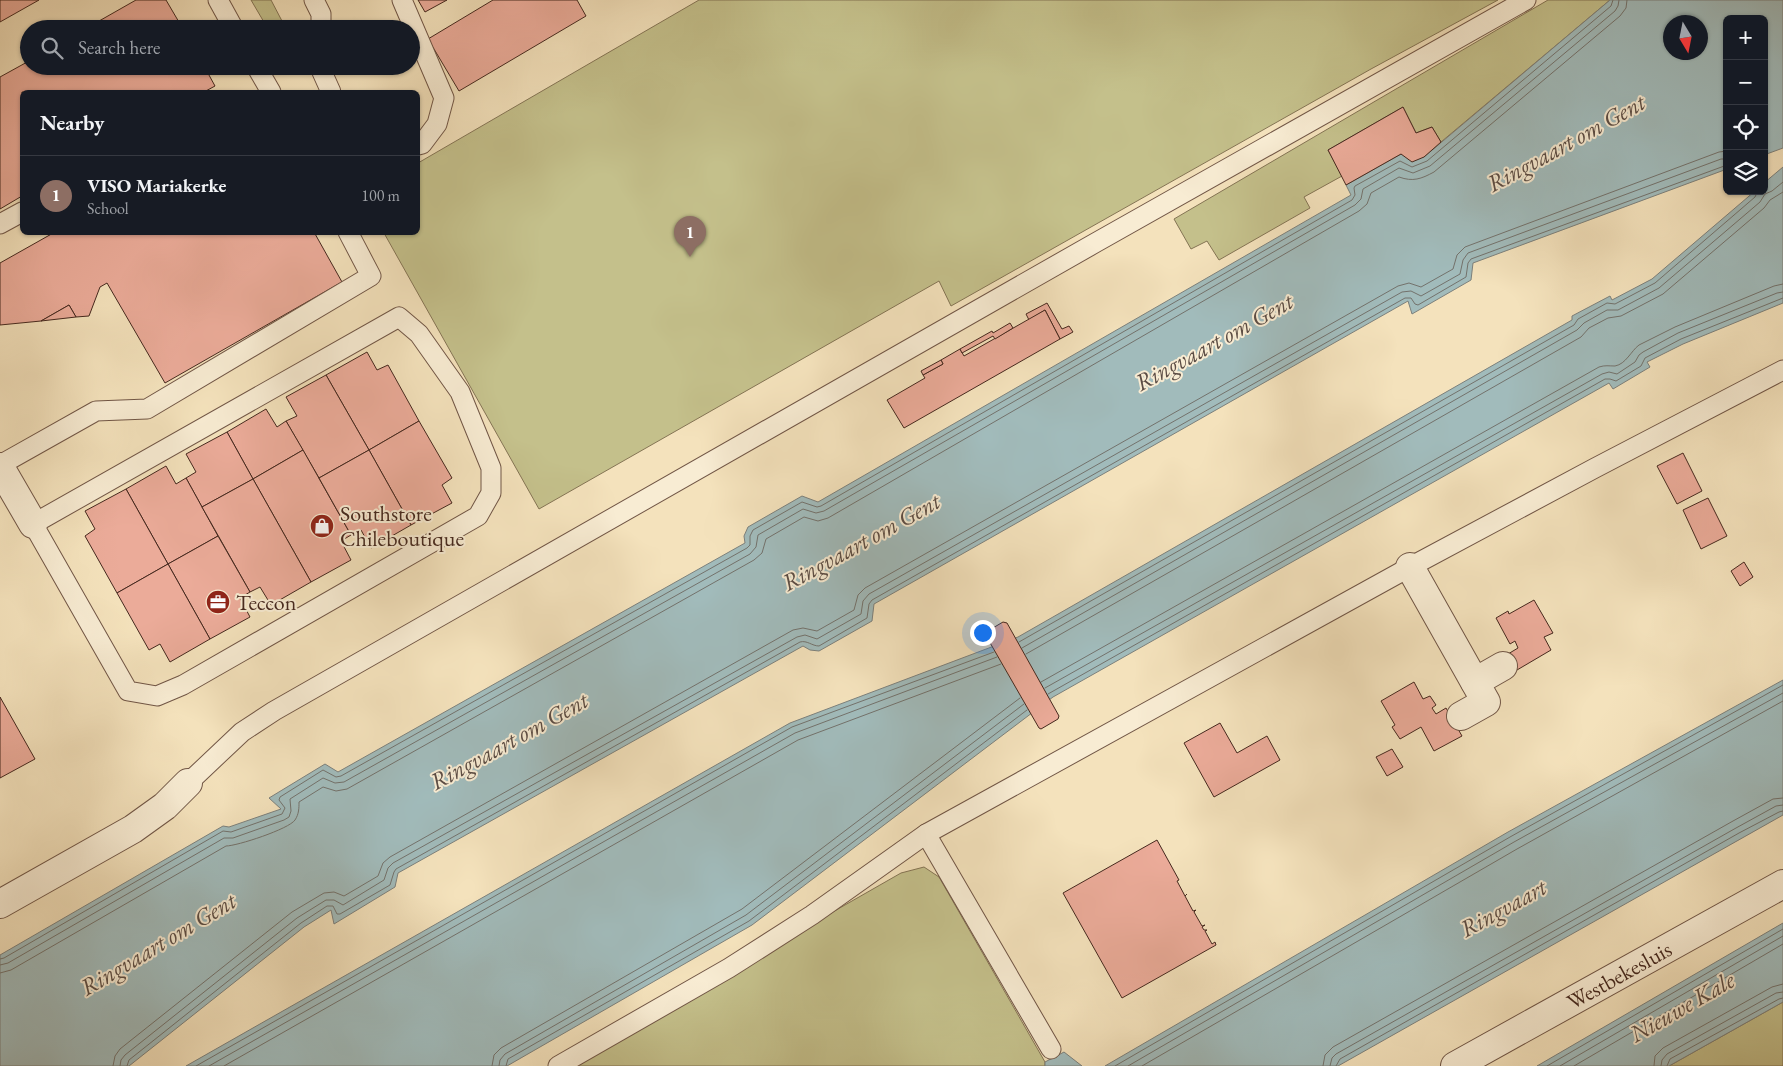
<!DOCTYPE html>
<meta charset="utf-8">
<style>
body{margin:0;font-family:"EB Garamond",serif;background:#242831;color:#f1f3f6}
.controls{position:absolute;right:15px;top:15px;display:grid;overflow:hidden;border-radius:8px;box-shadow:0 1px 4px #0004}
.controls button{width:45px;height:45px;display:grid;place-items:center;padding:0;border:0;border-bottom:1px solid #363941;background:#171b24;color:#f1f3f6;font:25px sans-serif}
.compass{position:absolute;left:1663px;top:15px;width:45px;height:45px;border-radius:50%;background:#171b24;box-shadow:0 1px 4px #0004;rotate:170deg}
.you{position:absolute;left:982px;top:632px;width:18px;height:18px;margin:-12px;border:4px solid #fff;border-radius:50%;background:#1a73e8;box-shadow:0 0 0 8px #1a73e833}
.badge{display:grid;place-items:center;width:32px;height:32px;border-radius:50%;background:#d93025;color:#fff;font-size:16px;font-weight:700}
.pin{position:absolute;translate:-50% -41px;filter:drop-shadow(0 1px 2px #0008)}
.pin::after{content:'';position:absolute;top:26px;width:18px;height:15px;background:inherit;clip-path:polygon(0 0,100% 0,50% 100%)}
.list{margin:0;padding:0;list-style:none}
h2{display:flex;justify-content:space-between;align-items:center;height:65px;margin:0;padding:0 20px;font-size:21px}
h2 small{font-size:16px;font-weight:400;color:#9ea1a6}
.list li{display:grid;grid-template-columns:32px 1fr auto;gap:15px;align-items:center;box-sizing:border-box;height:80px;padding:0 20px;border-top:1px solid #363941}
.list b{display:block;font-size:19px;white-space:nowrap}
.list p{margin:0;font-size:16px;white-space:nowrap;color:#9ea1a6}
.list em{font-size:16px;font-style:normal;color:#9ea1a6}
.icon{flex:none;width:28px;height:28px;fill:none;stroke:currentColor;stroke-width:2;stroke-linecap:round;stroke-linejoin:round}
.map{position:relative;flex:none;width:1783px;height:1066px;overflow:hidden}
.search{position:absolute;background:#171b24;box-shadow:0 1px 4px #0004;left:20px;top:20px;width:400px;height:55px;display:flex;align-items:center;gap:12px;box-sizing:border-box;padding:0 18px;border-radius:28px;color:#9ea1a6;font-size:19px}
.panel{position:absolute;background:#171b24;box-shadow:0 1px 4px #0004;left:20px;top:90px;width:400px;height:145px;border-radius:8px}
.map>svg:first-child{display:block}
</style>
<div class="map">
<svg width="1783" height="1066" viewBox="0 0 1783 1066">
<rect width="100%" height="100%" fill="#f4e2bc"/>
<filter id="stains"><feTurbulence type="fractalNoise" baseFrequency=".004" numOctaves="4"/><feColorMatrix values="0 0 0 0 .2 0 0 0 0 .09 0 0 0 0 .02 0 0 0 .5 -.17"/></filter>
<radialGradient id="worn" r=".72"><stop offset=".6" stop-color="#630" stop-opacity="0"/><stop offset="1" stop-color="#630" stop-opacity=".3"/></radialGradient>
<g fill="#c4c08b" stroke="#847454">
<path d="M 251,0 L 271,0 L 282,21 L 284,29 L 268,29 Z"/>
<path d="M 699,0 L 1498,0 L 1371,69 L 951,306 L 939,281 L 539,509 L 384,233 L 418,232 L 418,163 Z"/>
<path d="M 1548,0 L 1610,0 L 1441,142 L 1432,127 L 1416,133 L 1403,107 L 1328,150 L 1342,176 L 1304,197 L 1310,208 L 1219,260 L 1207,241 L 1191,249 L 1174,219 Z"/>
<path d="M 924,867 L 939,877 L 1045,1062 L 1045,1066 L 563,1066 L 901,873 Z"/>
<path d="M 1783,1002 L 1783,1066 L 1669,1066 Z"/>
</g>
<g fill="#a1bbbb" stroke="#7c807c" fill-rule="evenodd">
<path d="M 1610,0 L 1783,0 L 1783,148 L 1764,155 L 1764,19 L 1727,19 L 1727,169 L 1473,263 L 1471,280 L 1412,314 L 1408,301 L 874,604 L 872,621 L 819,651 L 810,650 L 803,646 L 398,873 L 395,887 L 334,924 L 331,910 L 304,927 L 129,1066 L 0,1066 L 0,955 L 223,826 L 229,827 L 281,809 L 269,798 L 325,764 L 338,772 L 745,543 L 744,536 L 748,527 L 802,496 L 818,502 L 1351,195 L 1346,185 L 1401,154 L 1424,157 ZM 1670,22 L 1700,22 L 1700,52 L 1670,52 Z"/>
<path d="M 1783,167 L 1783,303 L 1683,344 L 1647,362 L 1650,367 L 1613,389 L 1609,383 L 1053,697 L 752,925 L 507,1066 L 186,1066 L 790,723 L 1018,637 L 1572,320 L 1572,316 L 1610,296 L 1612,300 L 1652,279 L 1755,191 L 1764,191 L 1764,183 Z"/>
<path d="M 1783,680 L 1783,815 L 1338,1066 L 1105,1066 L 1508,832 Z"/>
<path d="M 1783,923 L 1783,1002 L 1669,1066 L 1537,1066 Z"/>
<path d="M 1064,1052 L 1082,1066 L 1045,1066 L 1045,1062 Z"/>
</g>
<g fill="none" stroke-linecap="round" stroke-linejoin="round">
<g stroke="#73726c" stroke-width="1">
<path d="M 1019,642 L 1574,325 L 1578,319 L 1607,303 L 1615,304 L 1655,283 L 1755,197 L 1758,191"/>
<path d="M 1022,648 L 1577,330 L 1584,323 L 1607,310 L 1618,310 L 1659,288 L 1760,202 L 1765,194 L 1772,191 L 1783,182"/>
<path d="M 1026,654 L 1581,337 L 1589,328 L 1608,318 L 1621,316 L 1663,294 L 1764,208 L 1770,200 L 1783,192"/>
<path d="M 1041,682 L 1599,367 C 1605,365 1609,366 1615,366 C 1626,364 1631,351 1639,345 L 1675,327 L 1774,286 L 1783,284"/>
<path d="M 1045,688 L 1602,374 L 1609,372 L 1617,374 L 1635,362 L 1639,355 L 1643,352 L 1678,333 L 1777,293 L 1783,292"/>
<path d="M 1048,694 L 1605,379 L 1610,379 L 1616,381 L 1641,366 L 1645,358 L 1681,339 L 1783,298"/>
<path d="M 0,959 L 4,958 L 223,831 L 231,832 L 282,814 L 285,808 L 279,800 L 280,797 L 323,770 L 336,777 L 341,776 L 747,548 L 750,545 L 750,536 L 753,530 L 802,502 L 817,507 L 821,506 L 1352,200 L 1355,195 L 1354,188 L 1355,186 L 1400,161 L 1412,167 L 1427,161 L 1611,6 L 1613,0"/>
<path d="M 0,965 L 8,963 L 224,838 L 233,838 L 284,820 L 289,817 L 291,811 L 290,799 L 323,778 L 335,783 L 344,782 L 750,554 L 756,547 L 758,535 L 803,509 L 816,513 L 824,511 L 1355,205 L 1361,199 L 1363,189 L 1399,168 L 1413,173 L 1430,166 L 1615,11 L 1618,6 L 1619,0"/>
<path d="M 0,973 L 11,970 L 226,846 C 237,846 289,829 295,820 C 299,814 299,808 299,802 L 323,787 L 336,791 L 347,789 L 754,560 L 762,553 L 766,539 L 804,517 L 818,521 L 828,518 L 1359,211 L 1367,204 L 1371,193 L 1399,177 C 1413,182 1421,179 1434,172 L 1620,16 L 1626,8 L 1627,0"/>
<path d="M 113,1066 L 115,1056 L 120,1049 L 292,912 L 324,893 L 334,892 L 344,896 L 378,876 L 383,863 L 390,857 L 793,630 L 803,628 L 817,631 L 854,610 L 858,595 L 865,588 L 1398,286 L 1409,283 L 1421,287 L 1453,269 L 1457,255 L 1465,247 L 1719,152 L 1727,151"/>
<path d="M 120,1066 L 121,1060 L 125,1055 L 297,918 L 326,900 L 334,900 L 343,905 L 384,880 L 388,868 L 393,863 L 797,637 L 805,635 L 817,639 L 861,614 L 863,601 L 869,594 L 1402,292 L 1411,291 L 1421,296 L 1460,274 L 1463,260 L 1468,253 L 1721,159 L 1727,159"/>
<path d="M 127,1066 L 129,1060 L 301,923 L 327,906 L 333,906 L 337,914 L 340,914 L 390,885 L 394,872 L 396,869 L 800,642 C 807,640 812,646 819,646 L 867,618 L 869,604 L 872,600 L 1405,298 L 1411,298 L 1415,304 L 1418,305 L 1466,277 L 1468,263 L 1471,259 L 1727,165"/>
<path d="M 196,1066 L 792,727 L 994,652"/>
<path d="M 209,1066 L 795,733 L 997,657"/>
<path d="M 224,1066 L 798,740 L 1001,664"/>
<path d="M 492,1066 L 494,1055 L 501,1048 L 742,909 L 1020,698"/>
<path d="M 499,1066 L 500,1060 L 505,1054 L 746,915 L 1024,704"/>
<path d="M 506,1066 L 508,1059 L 749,921 L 1027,710"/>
<path d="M 1115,1066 L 1510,837 L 1783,685"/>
<path d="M 1128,1066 L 1514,842 L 1783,693"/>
<path d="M 1142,1066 L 1517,849 L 1783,701"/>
<path d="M 1323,1066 L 1325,1055 L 1333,1047 L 1733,821 L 1773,799 L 1783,798"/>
<path d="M 1330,1066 L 1332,1058 L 1336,1054 L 1736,828 L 1776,806 L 1783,805"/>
<path d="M 1336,1066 L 1340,1059 L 1739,833 L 1779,812 L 1783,811"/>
<path d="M 1547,1066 L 1783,929"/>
<path d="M 1560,1066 L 1783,936"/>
<path d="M 1574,1066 L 1783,944"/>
<path d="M 1654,1066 L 1655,1056 L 1663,1048 L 1772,987 L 1783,984"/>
<path d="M 1661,1066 L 1662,1060 L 1667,1054 L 1776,993 L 1783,992"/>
<path d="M 1667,1066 L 1670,1059 L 1779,999 L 1783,998"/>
</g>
</g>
<g fill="#ebab99" stroke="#45281e">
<path d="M 0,0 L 39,0 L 0,22 Z"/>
<path d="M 136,0 L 166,0 L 183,29 L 85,29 Z"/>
<path d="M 418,0 L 447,0 L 425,12 Z"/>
<path d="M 493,0 L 577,0 L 586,16 L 459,91 L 428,39 Z"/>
<path d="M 29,61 L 29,66 L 204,66 L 215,86 L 204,92 L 22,92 L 22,196 L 0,209 L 0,77 Z"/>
<path d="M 1403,107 L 1416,133 L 1432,127 L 1441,142 L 1424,157 L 1412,162 L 1401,154 L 1346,185 L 1328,150 Z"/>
<path d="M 55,232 L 314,232 L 342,282 L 165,383 L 107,283 L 100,287 L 89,316 L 76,317 L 69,305 L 41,321 L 0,325 L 0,263 Z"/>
<path d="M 1047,303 L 1062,329 L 1069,326 L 1073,332 L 1060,339 L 1045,310 L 1029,320 L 1026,314 Z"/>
<path d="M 69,305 L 76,317 L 41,321 Z"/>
<path d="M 1045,310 L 1060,339 L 904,428 L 887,400 L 925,378 L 923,375 L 943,364 L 941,360 L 960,349 L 964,356 Z"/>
<path d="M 1010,323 L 1013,328 L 995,339 L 993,336 L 962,353 L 960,349 L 992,331 L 993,333 Z"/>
<path d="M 367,352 L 377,370 L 388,365 L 419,421 L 369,450 L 326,375 Z"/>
<path d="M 941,360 L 943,364 L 923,375 L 921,371 Z"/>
<path d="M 326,375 L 369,450 L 319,478 L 286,421 L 297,416 L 286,397 Z"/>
<path d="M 266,409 L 277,427 L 286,421 L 303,450 L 253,479 L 227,432 Z"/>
<path d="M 419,421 L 452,478 L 442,485 L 452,503 L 411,525 L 369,450 Z"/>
<path d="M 227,432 L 253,479 L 202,507 L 186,478 L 196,472 L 186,454 Z"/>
<path d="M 303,450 L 351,535 L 341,541 L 351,560 L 311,582 L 253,479 Z"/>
<path d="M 369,450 L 411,525 L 371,548 L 361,530 L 351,535 L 319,478 Z"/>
<path d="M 1683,453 L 1702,491 L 1677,504 L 1657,466 Z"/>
<path d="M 166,466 L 176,484 L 186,478 L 218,536 L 168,564 L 126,489 Z"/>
<path d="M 253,479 L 311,582 L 271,605 L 260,587 L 250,592 L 202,507 Z"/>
<path d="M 126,489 L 168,564 L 117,593 L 85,536 L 95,529 L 85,511 Z"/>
<path d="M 1708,498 L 1727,536 L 1701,549 L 1683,510 Z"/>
<path d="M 218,536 L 250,592 L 240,598 L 250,617 L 210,639 L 168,564 Z"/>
<path d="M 1744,562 L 1753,577 L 1740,586 L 1731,571 Z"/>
<path d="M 168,564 L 210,639 L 170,662 L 160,644 L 149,650 L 117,593 Z"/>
<path d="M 1534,600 L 1553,633 L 1544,637 L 1551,650 L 1517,670 L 1508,654 L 1518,648 L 1515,641 L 1510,644 L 1496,618 L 1508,611 L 1509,614 Z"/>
<path d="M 1003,622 L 1007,623 L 1059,716 L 1058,719 L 1041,729 L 1039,728 L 985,634 L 986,632 Z"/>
<path d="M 1414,682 L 1423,699 L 1430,696 L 1436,705 L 1432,708 L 1436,714 L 1446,708 L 1462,736 L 1434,751 L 1421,727 L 1400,739 L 1392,727 L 1395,725 L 1381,701 Z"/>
<path d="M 0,697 L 35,759 L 0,778 Z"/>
<path d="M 1220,723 L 1237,753 L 1267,736 L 1280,760 L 1214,797 L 1184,743 Z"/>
<path d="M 1392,749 L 1403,767 L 1387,776 L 1376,757 Z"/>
<path d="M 1157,840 L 1179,880 L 1177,881 L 1185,896 L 1187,894 L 1185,896 L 1193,911 L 1196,910 L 1194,912 L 1202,926 L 1205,925 L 1202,927 L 1204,930 L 1207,930 L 1205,931 L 1212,944 L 1215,942 L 1216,945 L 1122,998 L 1063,893 Z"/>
</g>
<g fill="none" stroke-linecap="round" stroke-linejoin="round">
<g stroke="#715646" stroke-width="21">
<g id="service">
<path d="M 218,0 L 234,29"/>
<path d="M 314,0 L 321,14 L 321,29"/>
<path d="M 402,0 L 444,98 L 437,124 L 422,144 L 418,145"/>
<path d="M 256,66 L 271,92"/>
<path d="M 322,66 L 322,72 L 331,92"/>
<path d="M 0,224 L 22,212"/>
<path d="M 399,317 L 419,334 L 460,392 L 491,468 L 491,493 L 478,516 L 183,685 L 157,696 L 128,691 L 33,524 Z"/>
<path d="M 0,465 L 96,411 L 147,409 L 371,276 L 348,232"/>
<path d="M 188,783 L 242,732 L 274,711 L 1095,243 L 1526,0"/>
<path d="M 926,834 L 1051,1049"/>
<path d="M 558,1066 L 729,968 L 812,915 L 926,834 L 1410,567 L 1595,468 L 1783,370"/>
</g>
</g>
<g stroke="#715646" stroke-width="30">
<g id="minor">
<path d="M 0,467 L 33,524"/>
<path d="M 1410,567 L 1486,702 L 1461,716"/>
<path d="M 1475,682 L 1503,666"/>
<path d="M 0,904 L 133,829 L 165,806 L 188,783"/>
<path d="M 1455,1066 L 1783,884"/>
</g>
</g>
<use href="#service" stroke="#f8ecd3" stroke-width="19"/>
<use href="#minor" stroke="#f8ecd3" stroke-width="28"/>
</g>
<defs>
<g id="shop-disc" transform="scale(1.25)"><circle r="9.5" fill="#8f2418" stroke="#f8ecd3"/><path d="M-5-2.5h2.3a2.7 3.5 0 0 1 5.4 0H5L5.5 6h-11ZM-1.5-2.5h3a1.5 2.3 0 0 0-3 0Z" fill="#fff"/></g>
<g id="office-disc" transform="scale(1.25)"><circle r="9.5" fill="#8f2418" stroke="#f8ecd3"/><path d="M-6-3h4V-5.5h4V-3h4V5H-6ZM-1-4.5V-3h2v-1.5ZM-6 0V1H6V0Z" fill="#fff"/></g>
</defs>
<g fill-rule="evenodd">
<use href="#shop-disc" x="322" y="526"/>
<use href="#office-disc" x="218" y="602"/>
</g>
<g text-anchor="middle" stroke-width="4" stroke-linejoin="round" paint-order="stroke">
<g font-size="22" fill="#45281e" stroke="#f8ecd3" text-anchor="start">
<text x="340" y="521">Southstore<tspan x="340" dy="25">Chileboutique</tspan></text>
<text x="236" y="610">Teccon</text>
</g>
<g font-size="22" fill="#45281e" stroke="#f8ecd3">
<text transform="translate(1619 975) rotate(-29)" y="8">Westbekesluis</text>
</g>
<g font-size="24" font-style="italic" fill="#5c4d45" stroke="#f8ecd3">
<text transform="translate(1566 143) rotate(-29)" y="8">Ringvaart om Gent</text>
<text transform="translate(1214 342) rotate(-29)" y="8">Ringvaart om Gent</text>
<text transform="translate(861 542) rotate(-29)" y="8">Ringvaart om Gent</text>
<text transform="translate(509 741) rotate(-29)" y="8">Ringvaart om Gent</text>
<text transform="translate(1503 908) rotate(-29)" y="8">Ringvaart</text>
<text transform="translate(158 944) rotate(-31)" y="8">Ringvaart om Gent</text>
<text transform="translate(1682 1007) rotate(-30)" y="8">Nieuwe Kale</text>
</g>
</g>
<rect width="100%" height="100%" filter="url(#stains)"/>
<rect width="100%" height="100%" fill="url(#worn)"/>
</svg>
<div class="controls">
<button>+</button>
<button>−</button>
<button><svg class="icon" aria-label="locate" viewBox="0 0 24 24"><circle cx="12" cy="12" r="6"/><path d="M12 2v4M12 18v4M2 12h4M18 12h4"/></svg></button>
<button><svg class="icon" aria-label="layers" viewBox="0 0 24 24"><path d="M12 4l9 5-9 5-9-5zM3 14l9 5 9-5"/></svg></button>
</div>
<svg class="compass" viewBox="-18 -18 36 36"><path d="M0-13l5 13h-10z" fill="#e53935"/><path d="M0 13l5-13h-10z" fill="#9ea1a6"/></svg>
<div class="you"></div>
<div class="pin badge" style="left:690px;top:257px;background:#8d6e63">1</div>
<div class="search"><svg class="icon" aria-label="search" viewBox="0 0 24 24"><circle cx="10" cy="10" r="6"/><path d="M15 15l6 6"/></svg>Search here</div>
<section class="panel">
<h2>Nearby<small></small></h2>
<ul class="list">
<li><span class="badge" style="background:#8d6e63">1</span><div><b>VISO Mariakerke</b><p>School</p></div><em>100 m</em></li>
</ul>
</section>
</div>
